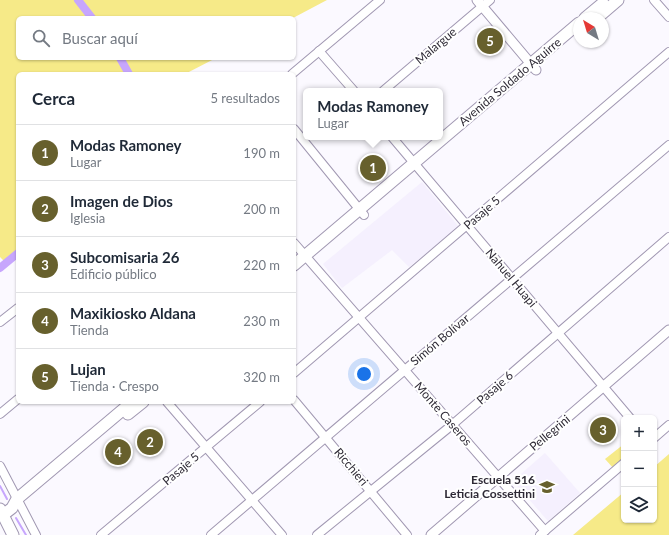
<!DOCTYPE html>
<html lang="es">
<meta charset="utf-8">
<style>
body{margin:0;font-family:Lato,sans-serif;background:#f6f6f7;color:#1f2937}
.controls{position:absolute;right:12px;bottom:12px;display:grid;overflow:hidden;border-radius:6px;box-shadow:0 1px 3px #0004}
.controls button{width:36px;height:36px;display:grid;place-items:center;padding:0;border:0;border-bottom:1px solid #e0e1e3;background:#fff;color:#1f2937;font:20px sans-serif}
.compass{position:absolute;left:573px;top:12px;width:36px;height:36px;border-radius:50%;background:#fff;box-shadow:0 1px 3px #0004;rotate:322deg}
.you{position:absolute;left:364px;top:374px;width:14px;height:14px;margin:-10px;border:3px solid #fff;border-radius:50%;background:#1a73e8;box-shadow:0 0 0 6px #1a73e833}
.badge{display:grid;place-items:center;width:26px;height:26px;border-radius:50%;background:#67602d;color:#fff;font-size:13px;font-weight:700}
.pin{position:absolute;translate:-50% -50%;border:2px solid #fff;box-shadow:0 1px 4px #0006}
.popup{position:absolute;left:303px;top:88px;width:140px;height:52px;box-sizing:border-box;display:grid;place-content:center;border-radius:6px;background:#fff;filter:drop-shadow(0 1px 3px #0005);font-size:13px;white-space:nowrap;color:#747a83}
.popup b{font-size:15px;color:#1f2937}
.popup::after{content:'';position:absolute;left:50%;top:100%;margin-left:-8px;border:8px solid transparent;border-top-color:#fff}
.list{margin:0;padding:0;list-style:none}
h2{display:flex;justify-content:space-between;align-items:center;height:52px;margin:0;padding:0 16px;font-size:17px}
h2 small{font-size:13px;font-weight:400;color:#747a83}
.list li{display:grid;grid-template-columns:26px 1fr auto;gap:12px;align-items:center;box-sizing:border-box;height:56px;padding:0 16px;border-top:1px solid #e0e1e3}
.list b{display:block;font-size:15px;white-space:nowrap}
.list p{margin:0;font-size:13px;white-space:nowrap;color:#747a83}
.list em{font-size:13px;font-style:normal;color:#747a83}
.icon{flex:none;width:22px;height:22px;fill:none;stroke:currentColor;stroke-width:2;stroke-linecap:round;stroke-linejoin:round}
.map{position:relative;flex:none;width:669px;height:535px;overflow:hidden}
.search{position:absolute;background:#fff;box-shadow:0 1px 3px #0004;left:16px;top:16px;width:280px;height:44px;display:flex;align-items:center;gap:10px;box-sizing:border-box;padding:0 14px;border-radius:6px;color:#747a83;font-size:15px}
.panel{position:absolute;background:#fff;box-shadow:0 1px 3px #0004;left:16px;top:72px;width:280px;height:332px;border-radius:6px}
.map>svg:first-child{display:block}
</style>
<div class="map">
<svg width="669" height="535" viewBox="0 0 669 535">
<rect width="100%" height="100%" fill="#fbf9ff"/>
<g fill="#f5f0fe">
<path d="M 422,182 L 459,227 L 409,267 L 392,250 L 342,288 L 323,264 Z"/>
<path d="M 545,453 L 580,493 L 548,521 L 513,481 Z"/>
</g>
<g fill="#f6ea88">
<path d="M 0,0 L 327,0 L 293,18 L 18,18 L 18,58 L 216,58 L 185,74 L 18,74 L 18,255 L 7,264 L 0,257 Z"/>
<path d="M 624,444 L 624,460 L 614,469 L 605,459 Z"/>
<path d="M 669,454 L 669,535 L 573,535 L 624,492 L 624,520 L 654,520 L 654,467 Z"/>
</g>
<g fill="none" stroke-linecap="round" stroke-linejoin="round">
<g stroke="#c7a6fd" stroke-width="2">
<path d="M 0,486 L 7,499"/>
<path d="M 16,518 L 26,535"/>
</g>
<g stroke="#c7a6fd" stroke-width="8">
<path d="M 78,0 L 92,18"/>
<path d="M 120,58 L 129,74"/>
<path d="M 0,268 L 18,253"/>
</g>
<g stroke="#a198b2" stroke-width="10">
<g id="minor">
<path d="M 654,0 L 669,17"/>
<path d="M 319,51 L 354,91"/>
<path d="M 292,74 L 380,0"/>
<path d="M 383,91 L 490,0"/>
<path d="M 294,129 L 364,215"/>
<path d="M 392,137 L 630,418"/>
<path d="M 294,243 L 545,531"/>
<path d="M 0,322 L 18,308"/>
<path d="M 294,373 L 669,52"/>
<path d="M 294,400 L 407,535"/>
<path d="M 167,402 L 282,535"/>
<path d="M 0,414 L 18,399"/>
<path d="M 654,438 L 669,425"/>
<path d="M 0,466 L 36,535"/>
<path d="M 101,535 L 260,402"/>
<path d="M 211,535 L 669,145"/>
<path d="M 317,535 L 452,425 L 669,237"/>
<path d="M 540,535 L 624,463"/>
</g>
</g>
<g stroke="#a198b2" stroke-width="11">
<g id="tertiary">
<path d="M 477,0 L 536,70"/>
<path d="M 431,535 L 669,330"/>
</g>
</g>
<g stroke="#a198b2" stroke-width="13">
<g id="secondary">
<path d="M 585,18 L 603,3"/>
<path d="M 597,18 L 618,0"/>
<path d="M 294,265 L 579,23"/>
<path d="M 128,414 L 143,402"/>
<path d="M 0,509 L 13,535"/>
<path d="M 3,515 L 12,508 L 17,499 L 132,402"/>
</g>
</g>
<use href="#minor" stroke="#fff" stroke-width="8"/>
<use href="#tertiary" stroke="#fff" stroke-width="9"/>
<use href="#secondary" stroke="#fff" stroke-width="11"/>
</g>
<defs>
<g id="school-bare" transform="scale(1.2)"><path d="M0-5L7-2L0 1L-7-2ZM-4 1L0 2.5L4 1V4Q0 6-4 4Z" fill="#67602d" stroke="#fff" stroke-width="2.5" paint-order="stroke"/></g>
</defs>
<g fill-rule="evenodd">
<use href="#school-bare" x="547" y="487"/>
</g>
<g text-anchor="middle" stroke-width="4" stroke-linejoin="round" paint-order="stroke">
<g font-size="12" fill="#2e2a35" stroke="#fff">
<text transform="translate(436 46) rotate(-40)" y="4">Malargue</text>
<text transform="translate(510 82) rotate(-40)" y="4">Avenida Soldado Aguirre</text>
<text transform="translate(482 213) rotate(-41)" y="4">Pasaje 5</text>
<text transform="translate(511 278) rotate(50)" y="4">Nahuel Huapi</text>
<text transform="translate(440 340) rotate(-40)" y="4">Simón Bolívar</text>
<text transform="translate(495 388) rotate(-41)" y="4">Pasaje 6</text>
<text transform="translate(443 414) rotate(49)" y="4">Monte Caseros</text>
<text transform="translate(550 433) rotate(-40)" y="4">Pellegrini</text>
<text transform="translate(351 467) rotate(50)" y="4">Ricchieri</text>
<text transform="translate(181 469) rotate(-40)" y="4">Pasaje 5</text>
</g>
<g font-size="12" font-weight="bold" fill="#2e2a35" stroke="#fff" text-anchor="end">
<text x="535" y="484">Escuela 516<tspan x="535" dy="14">Leticia Cossettini</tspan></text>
</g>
</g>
</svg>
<div class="controls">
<button>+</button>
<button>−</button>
<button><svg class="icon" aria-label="layers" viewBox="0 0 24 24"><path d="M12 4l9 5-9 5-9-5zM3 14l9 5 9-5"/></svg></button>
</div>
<svg class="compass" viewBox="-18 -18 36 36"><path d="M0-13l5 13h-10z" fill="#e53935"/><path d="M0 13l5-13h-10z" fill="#747a83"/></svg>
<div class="you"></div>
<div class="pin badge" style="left:373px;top:168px">1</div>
<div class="popup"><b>Modas Ramoney</b>Lugar</div>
<div class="pin badge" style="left:150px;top:442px">2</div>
<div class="pin badge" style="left:603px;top:430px">3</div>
<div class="pin badge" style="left:118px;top:452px">4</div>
<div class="pin badge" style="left:490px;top:41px">5</div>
<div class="search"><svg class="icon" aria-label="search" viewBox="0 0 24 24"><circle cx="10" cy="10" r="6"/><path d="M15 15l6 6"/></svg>Buscar aquí</div>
<section class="panel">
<h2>Cerca<small>5 resultados</small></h2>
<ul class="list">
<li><span class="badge">1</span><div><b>Modas Ramoney</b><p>Lugar</p></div><em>190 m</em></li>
<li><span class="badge">2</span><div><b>Imagen de Dios</b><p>Iglesia</p></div><em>200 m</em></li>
<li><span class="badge">3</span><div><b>Subcomisaria 26</b><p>Edificio público</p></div><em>220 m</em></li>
<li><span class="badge">4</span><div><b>Maxikiosko Aldana</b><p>Tienda</p></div><em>230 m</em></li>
<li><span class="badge">5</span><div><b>Lujan</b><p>Tienda · Crespo</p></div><em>320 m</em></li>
</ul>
</section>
</div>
